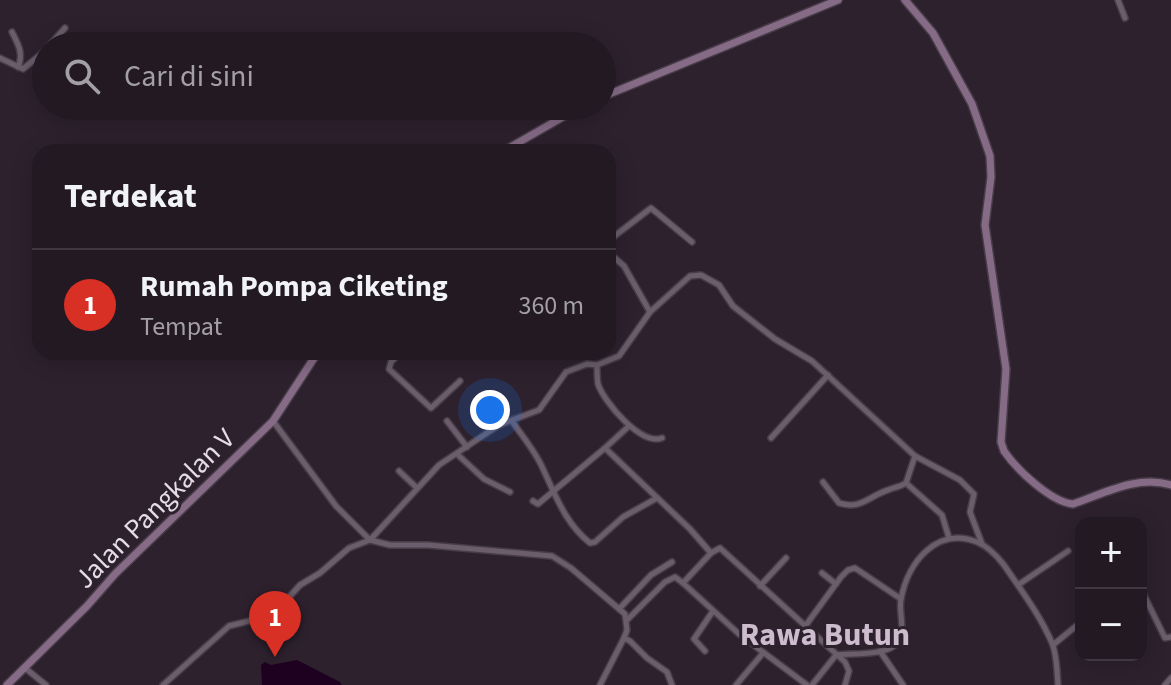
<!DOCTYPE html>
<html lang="id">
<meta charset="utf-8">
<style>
body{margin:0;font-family:"Source Sans 3",sans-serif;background:#2a222a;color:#f1f3f6}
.controls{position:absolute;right:24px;bottom:24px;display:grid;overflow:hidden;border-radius:16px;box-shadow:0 4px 20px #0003}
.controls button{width:72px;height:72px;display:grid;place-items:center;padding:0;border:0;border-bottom:2px solid #3f3840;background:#221922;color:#f1f3f6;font:40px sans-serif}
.you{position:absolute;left:490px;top:410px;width:28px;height:28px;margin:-20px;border:6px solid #fff;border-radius:50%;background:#1a73e8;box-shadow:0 0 0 12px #1a73e833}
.badge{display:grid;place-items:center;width:52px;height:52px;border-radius:50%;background:#d93025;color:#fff;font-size:26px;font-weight:700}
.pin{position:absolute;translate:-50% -66px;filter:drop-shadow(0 2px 4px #0008)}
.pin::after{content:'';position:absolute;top:42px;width:28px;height:24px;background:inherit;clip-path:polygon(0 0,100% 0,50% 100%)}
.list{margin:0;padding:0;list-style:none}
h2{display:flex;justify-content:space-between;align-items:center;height:104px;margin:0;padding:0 32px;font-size:34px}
h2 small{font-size:26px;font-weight:400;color:#a2a0a5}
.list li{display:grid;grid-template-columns:52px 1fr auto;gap:24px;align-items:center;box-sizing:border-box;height:112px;padding:0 32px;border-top:2px solid #3f3840}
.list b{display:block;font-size:30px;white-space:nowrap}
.list p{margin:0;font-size:26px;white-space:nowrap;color:#a2a0a5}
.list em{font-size:26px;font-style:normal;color:#a2a0a5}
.icon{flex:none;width:44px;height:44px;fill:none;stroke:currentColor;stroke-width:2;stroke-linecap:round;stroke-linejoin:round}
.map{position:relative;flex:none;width:1171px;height:685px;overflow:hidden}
.search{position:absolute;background:#221922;box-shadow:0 4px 20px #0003;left:32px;top:32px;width:584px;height:88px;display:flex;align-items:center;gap:20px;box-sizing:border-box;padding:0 28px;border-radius:44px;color:#a2a0a5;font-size:30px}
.panel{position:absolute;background:#221922;box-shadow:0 4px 20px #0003;left:32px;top:144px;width:584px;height:216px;border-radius:24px}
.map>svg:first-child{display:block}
</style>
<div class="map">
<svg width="1171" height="685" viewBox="0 0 1171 685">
<rect width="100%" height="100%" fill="#2d212e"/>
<path fill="#1e0021" d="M 297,660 L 340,682 L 342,685 L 262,685 L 261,665 L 265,662 L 271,665 Z"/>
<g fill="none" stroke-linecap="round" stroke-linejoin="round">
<g stroke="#473c48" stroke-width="8">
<g id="street">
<path d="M 1118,0 L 1125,18"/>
<path d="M 12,32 C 18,44 24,54 18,67"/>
<path d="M 49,46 L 65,28"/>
<path d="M 0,58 L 23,69 L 46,50"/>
<path d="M 608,241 L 651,208 L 692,242"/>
<path d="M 608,252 L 624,266 L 650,312"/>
<path d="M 401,352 L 391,362 L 389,369 L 431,408 L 460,381"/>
<path d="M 597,365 C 597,371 597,378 598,384 C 604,402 641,446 662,438"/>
<path d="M 273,421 L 336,506 L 370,540 L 390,545 L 428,545 L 552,556 L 571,568 L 625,614 L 627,630 L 624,638 L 630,641 L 647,658 L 667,672 L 672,685"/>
<path d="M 447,421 L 467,447"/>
<path d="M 512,421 C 522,436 536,452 543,469 C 556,496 565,523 590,543 L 595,542 L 623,517 L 657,498"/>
<path d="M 771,438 L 828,375"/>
<path d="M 605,448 L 629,426"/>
<path d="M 457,454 L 484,479 L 510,492"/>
<path d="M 915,456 L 906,483 L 942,515 L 949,538"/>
<path d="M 399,471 L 416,487"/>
<path d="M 823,482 L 839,503 C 861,510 869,496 888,490 C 895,487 900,487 906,483"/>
<path d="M 533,501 L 538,504 L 605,448 L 690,529 L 711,553"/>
<path d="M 822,573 L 836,584"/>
<path d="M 683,583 L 739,634 L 807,685"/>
<path d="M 1018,585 L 1068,551"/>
<path d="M 760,586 L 786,558"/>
<path d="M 1141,589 L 1165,638 L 1171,637"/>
<path d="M 619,609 L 651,575 L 672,562"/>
<path d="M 628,619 L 665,582 L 675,577 L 683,583 L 711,553 L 720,548 L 845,662 L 849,671 L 845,685"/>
<path d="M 806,625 L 841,577 L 848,570 L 855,568 L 901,599"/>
<path d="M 1053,645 L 1081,622"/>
<path d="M 705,651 L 694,639 L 713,611"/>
<path d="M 880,651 L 903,685"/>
<path d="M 25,668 L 46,685"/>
<path d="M 163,685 L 229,626 L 273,615 L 300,585 L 320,573 L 349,548 L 370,540 L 439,465 L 499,425 L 539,410 L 566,372 L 587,364 L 597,365 L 619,356 L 650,312 L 690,276 L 701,275 L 719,285 L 733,306 L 775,339 L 812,361 L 915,456 L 960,480 L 974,494 L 970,512 L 982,544"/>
<path d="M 600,685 L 624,638"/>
<path d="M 736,685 L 763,653"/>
<path d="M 812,685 L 836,655 C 852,653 882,656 895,645 C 908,634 898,613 901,599 C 908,562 937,526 977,542 C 987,546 997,556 1004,565 C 1021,590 1040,615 1052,643 C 1057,655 1057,672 1058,685"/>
<path d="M 1165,685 L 1171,678"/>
</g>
</g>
<g stroke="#473c48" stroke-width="10">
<g id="secondary">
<path d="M 905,0 L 933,33 L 972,104 L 990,156 L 991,177 L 985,225 L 1006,369 L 1001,442 L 1004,451 C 1017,470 1051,502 1073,504 C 1105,493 1137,475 1171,485"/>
<path d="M 602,97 L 838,0"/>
<path d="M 502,152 L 582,106"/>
<path d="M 7,685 L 87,606 L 115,574 L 273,421 L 318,352"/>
</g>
</g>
<use href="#street" stroke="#6b5d6c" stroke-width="5"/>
<use href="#secondary" stroke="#866b87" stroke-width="7"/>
</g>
<g text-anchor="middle" stroke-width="6" stroke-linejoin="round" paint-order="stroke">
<g font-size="28" fill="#e5dce5" stroke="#2d212e">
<text transform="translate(154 508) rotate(-45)" y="10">Jalan Pangkalan V</text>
</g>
<g font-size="32" font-weight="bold" fill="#cdbccd" stroke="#2d212e">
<text x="825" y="645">Rawa Butun</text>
</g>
</g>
</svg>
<div class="controls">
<button>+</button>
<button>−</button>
</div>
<div class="you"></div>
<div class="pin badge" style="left:275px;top:657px">1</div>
<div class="search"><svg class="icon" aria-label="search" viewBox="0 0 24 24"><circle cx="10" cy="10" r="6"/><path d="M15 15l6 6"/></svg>Cari di sini</div>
<section class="panel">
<h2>Terdekat<small></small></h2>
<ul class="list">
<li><span class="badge">1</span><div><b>Rumah Pompa Ciketing</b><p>Tempat</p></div><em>360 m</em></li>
</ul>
</section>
</div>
